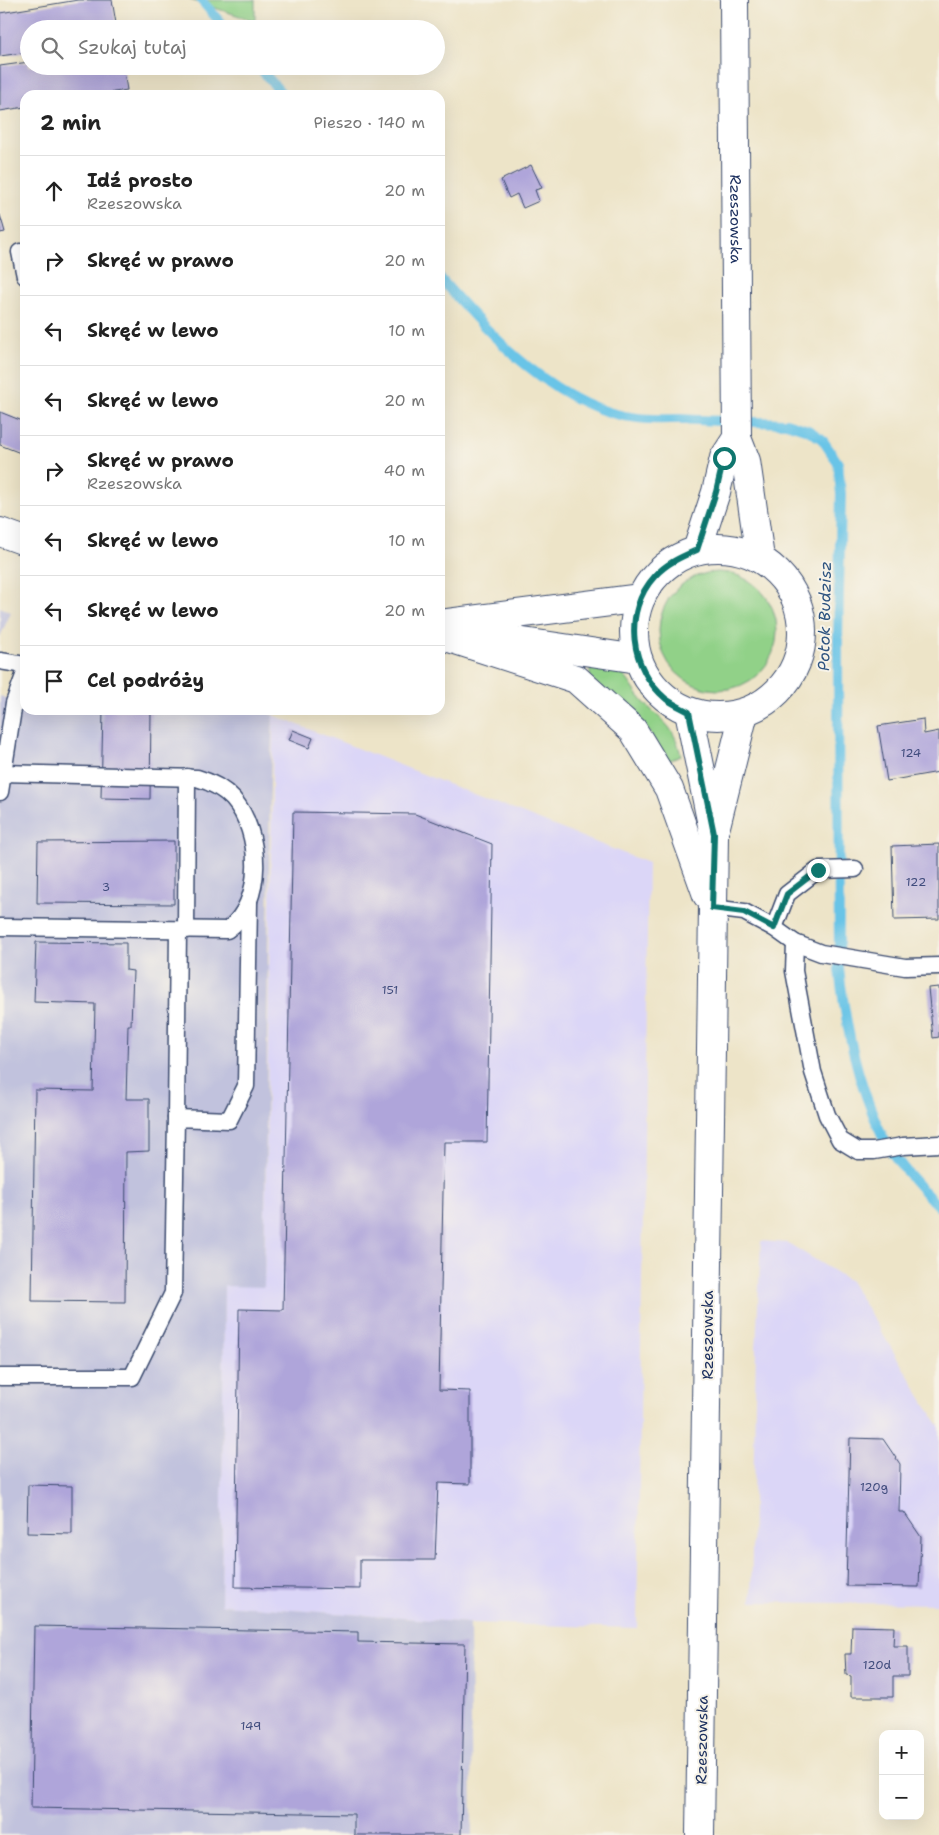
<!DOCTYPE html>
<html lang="pl">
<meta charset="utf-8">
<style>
body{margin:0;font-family:"Shantell Sans",sans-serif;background:#f2f2f2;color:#222}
.controls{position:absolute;right:15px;bottom:15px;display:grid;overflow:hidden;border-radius:10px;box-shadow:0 5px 20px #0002}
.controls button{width:45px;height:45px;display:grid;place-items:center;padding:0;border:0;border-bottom:1px solid #e0e0e0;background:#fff;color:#222;font:25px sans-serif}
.stop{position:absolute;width:15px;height:15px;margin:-11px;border:4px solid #0f766e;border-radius:50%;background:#fff}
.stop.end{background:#0f766e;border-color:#fff;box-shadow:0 1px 5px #0008}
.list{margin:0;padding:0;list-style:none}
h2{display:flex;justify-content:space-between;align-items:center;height:65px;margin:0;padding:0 20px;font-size:21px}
h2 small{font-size:16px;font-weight:400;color:#767676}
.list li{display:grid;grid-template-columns:32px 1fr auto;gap:15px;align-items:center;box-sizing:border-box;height:70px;padding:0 20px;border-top:1px solid #e0e0e0}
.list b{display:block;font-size:19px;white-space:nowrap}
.list p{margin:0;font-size:16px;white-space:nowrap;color:#767676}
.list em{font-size:16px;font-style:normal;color:#767676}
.icon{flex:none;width:28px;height:28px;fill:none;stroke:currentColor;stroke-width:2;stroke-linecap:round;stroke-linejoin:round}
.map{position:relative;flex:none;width:939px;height:1835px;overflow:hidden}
.search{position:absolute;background:#fff;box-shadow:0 5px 20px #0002;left:20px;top:20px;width:425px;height:55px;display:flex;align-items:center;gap:12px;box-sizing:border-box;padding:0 18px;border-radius:28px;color:#767676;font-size:19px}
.panel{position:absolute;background:#fff;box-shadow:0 5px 20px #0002;left:20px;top:90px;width:425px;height:625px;border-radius:15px}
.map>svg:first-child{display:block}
</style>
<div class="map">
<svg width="939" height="1835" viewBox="0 0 939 1835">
<rect width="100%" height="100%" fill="#f7f3e8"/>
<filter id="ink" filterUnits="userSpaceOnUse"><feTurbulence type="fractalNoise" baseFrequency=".02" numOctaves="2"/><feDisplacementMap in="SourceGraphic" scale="10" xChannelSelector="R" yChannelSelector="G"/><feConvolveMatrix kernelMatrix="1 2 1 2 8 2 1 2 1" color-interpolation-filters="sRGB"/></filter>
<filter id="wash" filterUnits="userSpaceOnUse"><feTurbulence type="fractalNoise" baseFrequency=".0096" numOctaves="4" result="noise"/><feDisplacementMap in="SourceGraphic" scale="20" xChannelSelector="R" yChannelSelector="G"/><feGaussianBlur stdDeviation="1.12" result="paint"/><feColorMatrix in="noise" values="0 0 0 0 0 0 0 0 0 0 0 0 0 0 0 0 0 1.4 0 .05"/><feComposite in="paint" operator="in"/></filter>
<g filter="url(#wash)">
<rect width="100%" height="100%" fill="#ede4c8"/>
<g fill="#dbd6f7">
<path d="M 273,715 L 648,863 L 637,1628 L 470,1623 L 221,1605 L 224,1286 L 264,1286 Z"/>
<path d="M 761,1241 L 788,1243 L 850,1281 L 939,1426 L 939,1604 L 751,1602 L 756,1349 Z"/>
</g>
<g fill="#c1c2dd">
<path d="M 0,607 L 11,612 L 0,637 Z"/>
<path d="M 0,696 L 25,705 L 25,710 L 260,710 L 273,715 L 270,783 L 264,1287 L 224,1286 L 221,1605 L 470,1623 L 472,1835 L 0,1835 Z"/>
</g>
<g fill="#91d188" stroke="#568073">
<path d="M 190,0 L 255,0 L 255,21 Z"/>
<circle cx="718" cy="631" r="59"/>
<path d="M 590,662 C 601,664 611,666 620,672 C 629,679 634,691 642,700 C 661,722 674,723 681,756 L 668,761 L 643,723 L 590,679 Z"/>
</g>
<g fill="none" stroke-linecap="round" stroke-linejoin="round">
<g stroke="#69c4e7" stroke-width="10">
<path d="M 201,0 L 226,29"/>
<path d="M 258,66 L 283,95"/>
<path d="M 440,278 C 488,334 560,411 638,418 C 652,420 666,419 680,419 C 715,421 751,422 786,423 L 808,430 L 822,439 L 838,463 L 841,494 L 838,640 L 839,969 C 846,1027 857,1083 882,1135 C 893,1159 921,1189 939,1207"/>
</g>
</g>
<g id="blocks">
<g fill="#afa5da">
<path d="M 78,0 L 112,0 L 117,29 L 29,29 L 29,52 L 0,56 L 0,13 Z"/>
<path d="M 29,62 L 29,66 L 123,66 L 127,90 L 95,95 L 25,95 L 25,107 L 0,111 L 0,66 Z"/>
<path d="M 531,165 L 542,188 L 535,190 L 539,201 L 523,208 L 517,194 L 509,198 L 501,180 Z"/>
<path d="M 0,215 L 5,232 L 0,233 Z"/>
<path d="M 0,412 L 25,422 L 23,454 L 0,445 Z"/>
<path d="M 103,710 L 151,710 L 150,799 L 101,798 Z"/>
<path d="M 923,719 L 924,734 L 939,731 L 939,772 L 887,781 L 878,726 Z"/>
<path d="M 293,730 L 313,738 L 309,748 L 289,740 Z"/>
<path d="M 293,812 L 415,814 L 492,844 L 487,1142 L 444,1142 L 439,1390 L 470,1391 L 470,1484 L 438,1483 L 435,1560 L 360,1560 L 360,1589 L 235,1587 L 239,1309 L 283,1310 Z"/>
<path d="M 174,841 L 174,904 L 37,903 L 38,842 Z"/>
<path d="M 939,844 L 939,919 L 894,920 L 892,846 Z"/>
<path d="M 36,942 L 126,943 L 126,970 L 133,971 L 131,1025 L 128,1025 L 126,1099 L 149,1099 L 149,1151 L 126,1152 L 125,1302 L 32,1301 L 35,1090 L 93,1091 L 95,1004 L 34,1002 Z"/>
<path d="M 939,987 L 939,1037 L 933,1038 L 928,988 Z"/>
<path d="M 850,1438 L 883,1439 L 900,1464 L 899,1512 L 904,1512 L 921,1537 L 919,1587 L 846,1586 Z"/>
<path d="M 28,1485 L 72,1486 L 72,1534 L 27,1533 Z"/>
<path d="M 34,1626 L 358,1632 L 358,1642 L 465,1644 L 461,1835 L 354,1835 L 354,1814 L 31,1808 Z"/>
<path d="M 852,1626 L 894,1627 L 893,1646 L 908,1646 L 908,1676 L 893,1676 L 893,1697 L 851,1697 L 851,1676 L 846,1675 L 845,1654 L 851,1654 Z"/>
</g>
</g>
</g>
<g filter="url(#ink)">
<use href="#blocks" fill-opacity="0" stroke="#3a4a6e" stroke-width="1"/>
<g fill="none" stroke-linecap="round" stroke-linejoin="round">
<g stroke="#3a4a6e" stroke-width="19">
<g id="service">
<path d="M 20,252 L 25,276"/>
<path d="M 0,661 L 25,665"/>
<path d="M 0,792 L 14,703 L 25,673"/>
<path d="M 712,908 L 744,912 L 774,928 L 795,943 L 821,953 L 905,967 L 939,966"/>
<path d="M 0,927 L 227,930 C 265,903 262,832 233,799 C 223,788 211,782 197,778 L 2,773"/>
<path d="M 774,928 L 787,894 L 818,870 L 855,869"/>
<path d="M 186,930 L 187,777"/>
<path d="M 795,943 L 794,971 L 813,1072 L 827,1115 L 840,1140 L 858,1151 L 874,1151 L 903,1146 L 939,1144"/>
<path d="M 176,1118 L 178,930"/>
<path d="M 0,1377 L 132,1377 L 173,1293 L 176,1118 L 229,1120 L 246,1086 L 249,902"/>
</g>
</g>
<g stroke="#3a4a6e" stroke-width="30">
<g id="tertiary">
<path id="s1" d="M 734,0 L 737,438 L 746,461 L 760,558"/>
<path d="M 0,532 L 25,541"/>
<circle cx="718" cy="632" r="84"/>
<path d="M 697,550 L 716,492 L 724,458 L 737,438"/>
<path d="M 440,624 L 641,598"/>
<path d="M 440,635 L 576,679 L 633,730 L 669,789 L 707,895"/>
<path d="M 489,637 L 638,659"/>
<path d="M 689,712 L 714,835 L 700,1835"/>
<path d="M 716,826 L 744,713"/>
</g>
</g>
<use href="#service" stroke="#fff" stroke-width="16"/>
<use href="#tertiary" stroke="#fff" stroke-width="28"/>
</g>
</g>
<g fill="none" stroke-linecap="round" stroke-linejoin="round" filter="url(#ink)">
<path stroke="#0f766e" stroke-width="6" d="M 724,458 L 716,492 L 697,550 C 681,557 667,563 655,576 C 622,612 630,669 666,699 C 673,704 682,708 689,712 L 714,834 L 712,908 L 744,912 L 774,928 L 787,894 L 818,870"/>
</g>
<g text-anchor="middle" stroke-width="4" stroke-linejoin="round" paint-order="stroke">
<g font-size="12" fill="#404c7d">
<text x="911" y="757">124</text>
<text x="916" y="886">122</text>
<text x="106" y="891">3</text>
<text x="390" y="994">151</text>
<text x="874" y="1491">120g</text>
<text x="877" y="1669">120d</text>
<text x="251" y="1730">149</text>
</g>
<g font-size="15" fill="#1b2f5e" stroke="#f7f3e8">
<text dy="5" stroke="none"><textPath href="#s1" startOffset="219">Rzeszowska</textPath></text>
<text transform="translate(708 1335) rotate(-90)" y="5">Rzeszowska</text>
<text transform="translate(702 1740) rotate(-89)" y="5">Rzeszowska</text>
</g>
<g font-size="16" font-style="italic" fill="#2e5480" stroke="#f7f3e8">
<text transform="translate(824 616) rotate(-89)" y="6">Potok Budzisz</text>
</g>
</g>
</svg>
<div class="controls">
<button>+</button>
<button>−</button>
</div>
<div class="stop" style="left:724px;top:458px"></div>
<div class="stop end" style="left:818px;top:870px"></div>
<div class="search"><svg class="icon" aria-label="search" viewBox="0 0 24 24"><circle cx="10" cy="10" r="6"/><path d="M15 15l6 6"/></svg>Szukaj tutaj</div>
<section class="panel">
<h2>2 min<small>Pieszo · 140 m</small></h2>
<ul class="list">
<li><svg class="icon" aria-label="ahead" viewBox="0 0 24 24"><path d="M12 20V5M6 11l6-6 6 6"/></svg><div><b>Idź prosto</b><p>Rzeszowska</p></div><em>20 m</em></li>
<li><svg class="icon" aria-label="right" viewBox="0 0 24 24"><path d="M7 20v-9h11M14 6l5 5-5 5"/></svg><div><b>Skręć w prawo</b></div><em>20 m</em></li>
<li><svg class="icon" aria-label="left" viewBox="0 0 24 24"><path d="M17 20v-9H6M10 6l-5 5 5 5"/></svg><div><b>Skręć w lewo</b></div><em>10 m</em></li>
<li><svg class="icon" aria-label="left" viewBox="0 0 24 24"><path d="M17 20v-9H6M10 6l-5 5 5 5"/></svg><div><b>Skręć w lewo</b></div><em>20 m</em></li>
<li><svg class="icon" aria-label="right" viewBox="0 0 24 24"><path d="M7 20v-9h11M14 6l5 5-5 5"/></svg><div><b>Skręć w prawo</b><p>Rzeszowska</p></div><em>40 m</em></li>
<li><svg class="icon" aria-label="left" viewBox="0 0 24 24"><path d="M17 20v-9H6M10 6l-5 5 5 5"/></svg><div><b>Skręć w lewo</b></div><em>10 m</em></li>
<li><svg class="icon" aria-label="left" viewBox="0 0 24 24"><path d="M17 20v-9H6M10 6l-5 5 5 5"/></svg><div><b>Skręć w lewo</b></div><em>20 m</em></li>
<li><svg class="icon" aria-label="arrive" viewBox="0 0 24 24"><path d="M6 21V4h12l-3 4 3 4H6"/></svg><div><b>Cel podróży</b></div></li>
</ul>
</section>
</div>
